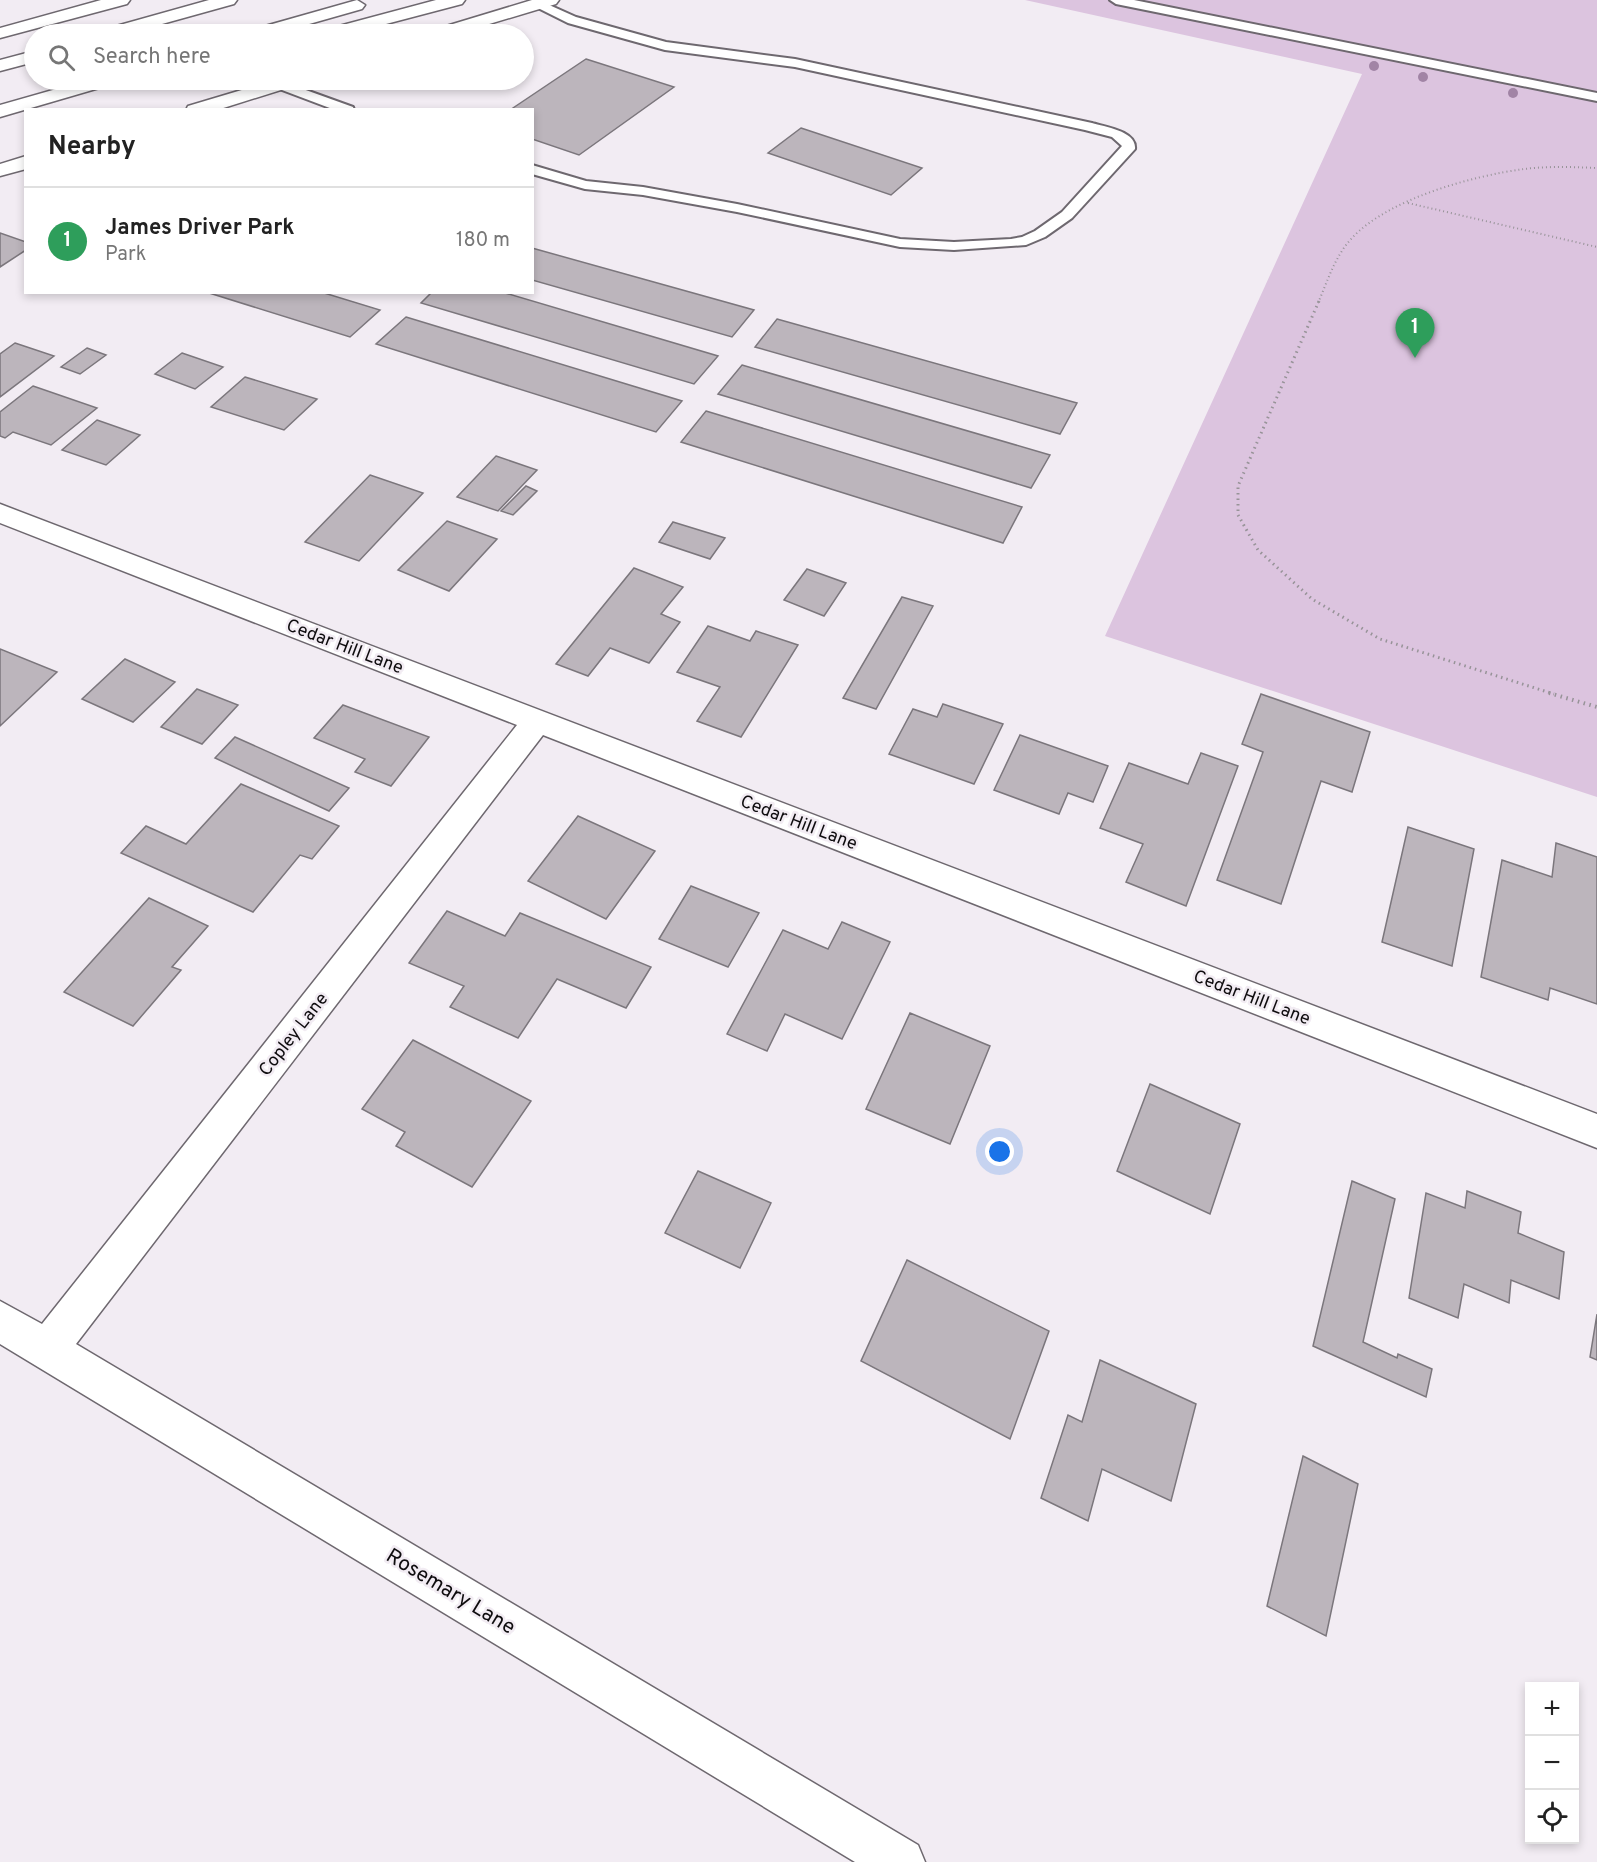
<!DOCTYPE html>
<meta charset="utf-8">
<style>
body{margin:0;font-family:Overpass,sans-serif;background:#f2f2f2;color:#222}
.controls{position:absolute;right:18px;bottom:18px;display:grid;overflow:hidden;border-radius:0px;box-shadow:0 3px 9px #0003}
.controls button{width:54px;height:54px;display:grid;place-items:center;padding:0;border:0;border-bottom:2px solid #e0e0e0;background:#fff;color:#222;font:30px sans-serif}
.you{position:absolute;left:1000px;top:1152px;width:21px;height:21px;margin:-15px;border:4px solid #fff;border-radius:50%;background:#1a73e8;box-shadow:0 0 0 9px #1a73e833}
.badge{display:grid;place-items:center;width:39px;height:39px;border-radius:50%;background:#72771f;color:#fff;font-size:20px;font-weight:700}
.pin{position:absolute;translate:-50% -50px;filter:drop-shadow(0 2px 3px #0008)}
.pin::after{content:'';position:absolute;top:32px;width:21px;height:18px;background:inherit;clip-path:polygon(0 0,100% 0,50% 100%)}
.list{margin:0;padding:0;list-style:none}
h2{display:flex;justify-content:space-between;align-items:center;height:78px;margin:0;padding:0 24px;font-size:26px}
h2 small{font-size:20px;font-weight:400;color:#767676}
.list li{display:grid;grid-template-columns:39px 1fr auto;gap:18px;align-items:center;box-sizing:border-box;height:108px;padding:0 24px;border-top:2px solid #e0e0e0}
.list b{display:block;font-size:22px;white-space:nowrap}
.list p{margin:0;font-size:20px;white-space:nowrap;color:#767676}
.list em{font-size:20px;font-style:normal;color:#767676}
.icon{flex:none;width:33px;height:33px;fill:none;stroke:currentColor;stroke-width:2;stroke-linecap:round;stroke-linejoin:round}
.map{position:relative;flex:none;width:1597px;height:1862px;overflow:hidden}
.search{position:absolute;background:#fff;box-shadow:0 3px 9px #0003;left:24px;top:24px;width:510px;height:66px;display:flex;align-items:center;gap:15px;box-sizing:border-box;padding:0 21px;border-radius:33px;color:#767676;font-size:22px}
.panel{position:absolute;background:#fff;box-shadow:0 3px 9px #0003;left:24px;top:108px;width:510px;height:186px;border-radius:0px}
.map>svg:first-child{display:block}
</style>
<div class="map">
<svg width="1597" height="1862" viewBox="0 0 1597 1862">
<rect width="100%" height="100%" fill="#f2ecf3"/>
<path fill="#dcc4df" d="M 1025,0 L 1597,0 L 1597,797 L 1105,636 L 1362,74 Z"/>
<g fill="#bcb5bc" stroke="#7b767c" stroke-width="1.5">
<path d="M 586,59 L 674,87 L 579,155 L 532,139 L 532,110 L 510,110 Z"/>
<path d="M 801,128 L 922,168 L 891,195 L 768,153 Z"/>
<path d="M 0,233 L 26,242 L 26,250 L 0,267 Z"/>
<path d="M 532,248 L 754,310 L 732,337 L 532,280 Z"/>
<path d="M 206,292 L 321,292 L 380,310 L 350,337 Z"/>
<path d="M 432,292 L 502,292 L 718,356 L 694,384 L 421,303 Z"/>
<path d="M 406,317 L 682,401 L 656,432 L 376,344 Z"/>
<path d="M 777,319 L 1077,403 L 1060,434 L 755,347 Z"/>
<path d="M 15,343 L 54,356 L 0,397 L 0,354 Z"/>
<path d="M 87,348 L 106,355 L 80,374 L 61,367 Z"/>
<path d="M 182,353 L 223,367 L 195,389 L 155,374 Z"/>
<path d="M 742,365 L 1050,455 L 1031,488 L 718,394 Z"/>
<path d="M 245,377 L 317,399 L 284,430 L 211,407 Z"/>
<path d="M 33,386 L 97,408 L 51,445 L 13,432 L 5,438 L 0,436 L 0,412 Z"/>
<path d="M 706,411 L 1022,507 L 1003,543 L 681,442 Z"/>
<path d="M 97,420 L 140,435 L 106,465 L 62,450 Z"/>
<path d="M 496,456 L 537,470 L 498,511 L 457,497 Z"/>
<path d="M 370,475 L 423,493 L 359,561 L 305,542 Z"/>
<path d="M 526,486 L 537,491 L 513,515 L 501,511 Z"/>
<path d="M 447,521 L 497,539 L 449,591 L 398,570 Z"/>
<path d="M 673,522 L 725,538 L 710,559 L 659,542 Z"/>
<path d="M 634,568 L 683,587 L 661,614 L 680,622 L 649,663 L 610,648 L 588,676 L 556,664 Z"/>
<path d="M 807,569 L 846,583 L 824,616 L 784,600 Z"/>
<path d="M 902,597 L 933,606 L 876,709 L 843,698 Z"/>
<path d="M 708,626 L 750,641 L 756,631 L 798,645 L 741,737 L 697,721 L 720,687 L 677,672 Z"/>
<path d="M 0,649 L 57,672 L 0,726 Z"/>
<path d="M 125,659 L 175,682 L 133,722 L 82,699 Z"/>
<path d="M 197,689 L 238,705 L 202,744 L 161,727 Z"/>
<path d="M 1261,694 L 1370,732 L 1352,792 L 1321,781 L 1281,904 L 1217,880 L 1263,752 L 1242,744 Z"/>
<path d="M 943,704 L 1003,724 L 974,784 L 889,754 L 913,709 L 937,717 Z"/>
<path d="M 343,705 L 429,737 L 391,786 L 355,772 L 365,759 L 314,738 Z"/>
<path d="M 1020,735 L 1108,766 L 1093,802 L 1068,793 L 1059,814 L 994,790 Z"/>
<path d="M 235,737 L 349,788 L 329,811 L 215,758 Z"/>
<path d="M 1201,753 L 1238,766 L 1186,906 L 1126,882 L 1143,844 L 1100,828 L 1129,763 L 1188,784 Z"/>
<path d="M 241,784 L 339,826 L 312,859 L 300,855 L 253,912 L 121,853 L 146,826 L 186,844 Z"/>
<path d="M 578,816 L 655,851 L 606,919 L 528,881 Z"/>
<path d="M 1408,827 L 1474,849 L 1452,966 L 1382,942 Z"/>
<path d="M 1556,843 L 1597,857 L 1597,1004 L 1550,988 L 1548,1000 L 1481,977 L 1502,860 L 1552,877 Z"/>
<path d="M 691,886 L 759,913 L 728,967 L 659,939 Z"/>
<path d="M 149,898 L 208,926 L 172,967 L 181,970 L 133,1026 L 64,992 Z"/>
<path d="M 447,911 L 505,936 L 520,913 L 651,967 L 626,1008 L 557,979 L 518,1038 L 450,1007 L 464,986 L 409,963 Z"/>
<path d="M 842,922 L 890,942 L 842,1039 L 785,1014 L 767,1051 L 727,1034 L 783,930 L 828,949 Z"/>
<path d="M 910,1013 L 990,1046 L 950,1144 L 866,1109 Z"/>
<path d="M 413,1040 L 531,1101 L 472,1187 L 396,1146 L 405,1132 L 362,1109 Z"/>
<path d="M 1150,1084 L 1240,1124 L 1210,1214 L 1117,1171 Z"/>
<path d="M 698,1171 L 771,1203 L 740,1268 L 665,1233 Z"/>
<path d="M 1352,1181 L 1395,1199 L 1363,1342 L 1397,1358 L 1398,1354 L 1432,1369 L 1426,1397 L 1313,1346 Z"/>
<path d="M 1467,1191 L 1521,1212 L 1518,1233 L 1564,1252 L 1559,1299 L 1511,1280 L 1509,1303 L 1464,1284 L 1458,1318 L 1409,1298 L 1426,1193 L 1465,1208 Z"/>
<path d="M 907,1260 L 1049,1331 L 1010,1439 L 861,1361 Z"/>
<path d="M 1597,1314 L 1597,1360 L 1590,1357 Z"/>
<path d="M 1100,1360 L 1196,1404 L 1171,1501 L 1102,1469 L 1088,1521 L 1041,1498 L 1068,1415 L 1082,1422 Z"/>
<path d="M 1303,1456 L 1358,1484 L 1326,1636 L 1267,1606 Z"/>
</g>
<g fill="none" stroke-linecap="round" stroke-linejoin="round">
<g stroke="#6e686f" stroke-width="4">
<g id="lane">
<path d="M 538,0 L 576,17 L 666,42 L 795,59 L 1092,123 C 1105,127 1137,131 1135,149 L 1072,218 L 1045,237 L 1026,245 L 954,250 L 900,247 L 737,212 L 643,195 L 585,189 L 532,174 L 532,165 L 586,181 L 643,187 L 737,204 L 900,239 L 954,242 L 1011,239 L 1022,237 L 1035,231 L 1062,212 L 1122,146 L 1112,137 L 1085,130 L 795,67 L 665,50 L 568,23 L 534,6 L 534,2 Z"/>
<path d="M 1110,0 L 1134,0 L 1597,93 L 1597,101 L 1116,4 Z"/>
<path d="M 278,80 L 353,107 L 354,110 L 335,110 L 274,87 L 272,84 Z"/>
</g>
</g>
<g stroke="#6e686f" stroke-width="3">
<path id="street" d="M 0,504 L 1597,1114 L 1597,1148 L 543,735 L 76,1344 L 918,1845 L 925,1862 L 855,1862 L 0,1344 L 0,1301 L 42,1324 L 517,725 L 0,523 Z"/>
</g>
<g stroke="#6e686f" stroke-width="3">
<g id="secondary">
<path d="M 532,0 L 559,0 L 556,4 L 456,34 L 430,34 L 433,30 Z"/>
<path d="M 275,80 L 302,80 L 300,84 L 217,110 L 186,110 L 188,106 Z"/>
<path d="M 26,156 L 26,169 L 0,176 L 0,164 Z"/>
</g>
</g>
<g stroke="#6e686f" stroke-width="3">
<g id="highway">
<path d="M 101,0 L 130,0 L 127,4 L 0,38 L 0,28 Z"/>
<path d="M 209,0 L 237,0 L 234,4 L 126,34 L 99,34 L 102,30 Z"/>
<path d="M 357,0 L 365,5 L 362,9 L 274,34 L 248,34 L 251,30 Z"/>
<path d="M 436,0 L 465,0 L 462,4 L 348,34 L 321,34 L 324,30 Z"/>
<path d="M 34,51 L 34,62 L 0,71 L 0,60 Z"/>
<path d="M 88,80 L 115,80 L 113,84 L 0,117 L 0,105 Z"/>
</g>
</g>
<g stroke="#979398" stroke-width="2" stroke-dasharray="1 3" stroke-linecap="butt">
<path d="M 1408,203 L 1597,247"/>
<path d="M 1318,303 C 1328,280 1335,256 1352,238 C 1388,199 1472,176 1524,169 C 1548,166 1573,167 1597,168"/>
</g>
<path stroke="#979398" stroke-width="3" stroke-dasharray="1.5 4" stroke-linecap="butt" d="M 1319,301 L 1238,486 L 1238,515 L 1258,550 L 1312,599 L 1380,639 L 1554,694"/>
<path stroke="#979398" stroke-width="4" stroke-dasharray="1.5 4.5" stroke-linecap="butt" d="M 1549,693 L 1597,707"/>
<use href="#lane" fill="#fff" fill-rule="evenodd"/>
<use href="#street" fill="#fff" fill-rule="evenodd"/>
<use href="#secondary" fill="#fff" fill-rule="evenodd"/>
<use href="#highway" fill="#fff" fill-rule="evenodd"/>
</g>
<g fill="#a184a5">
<circle cx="1374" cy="66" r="5"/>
<circle cx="1423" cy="77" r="5"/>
<circle cx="1513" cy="93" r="5"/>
</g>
<g text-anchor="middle" stroke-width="5" stroke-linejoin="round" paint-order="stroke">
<g font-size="18" fill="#0e0c0e" stroke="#f2ecf3">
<text transform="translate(345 646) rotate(21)" y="6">Cedar Hill Lane</text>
<text transform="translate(799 822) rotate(21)" y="6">Cedar Hill Lane</text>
<text transform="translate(1252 997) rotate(21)" y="6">Cedar Hill Lane</text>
<text transform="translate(293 1034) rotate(-52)" y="6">Copley Lane</text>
</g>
<g font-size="21" fill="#0e0c0e" stroke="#f2ecf3">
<text transform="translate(451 1591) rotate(31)" y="7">Rosemary Lane</text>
</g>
</g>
</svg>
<div class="controls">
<button>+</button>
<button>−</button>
<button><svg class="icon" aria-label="locate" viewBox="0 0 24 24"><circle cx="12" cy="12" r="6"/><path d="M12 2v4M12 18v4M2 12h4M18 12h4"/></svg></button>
</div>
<div class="you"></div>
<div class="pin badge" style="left:1415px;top:358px;background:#2e9e5b">1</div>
<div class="search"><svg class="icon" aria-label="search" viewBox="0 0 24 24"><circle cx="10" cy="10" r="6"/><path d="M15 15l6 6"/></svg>Search here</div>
<section class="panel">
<h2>Nearby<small></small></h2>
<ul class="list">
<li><span class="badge" style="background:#2e9e5b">1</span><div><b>James Driver Park</b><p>Park</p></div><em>180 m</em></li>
</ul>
</section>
</div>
